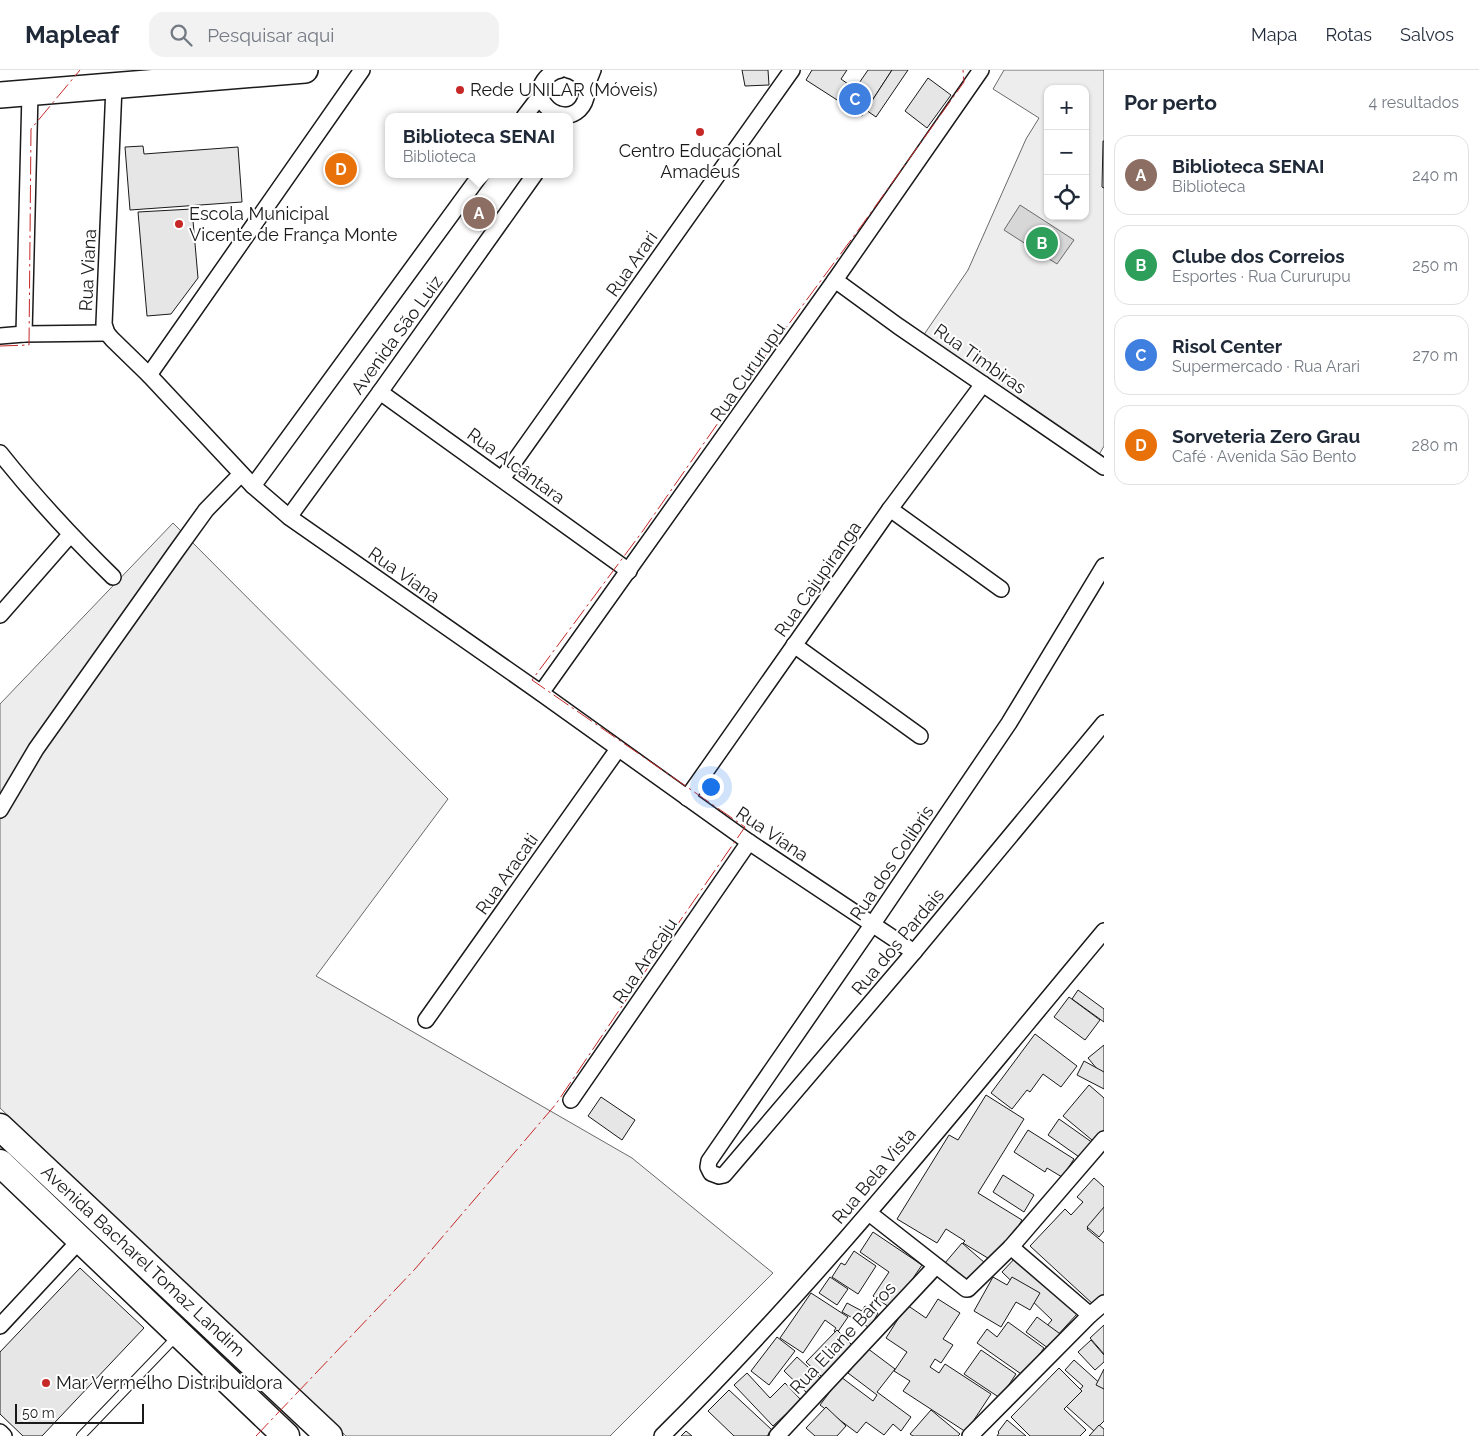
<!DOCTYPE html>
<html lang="pt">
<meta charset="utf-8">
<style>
body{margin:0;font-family:Raleway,sans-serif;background:#f2f2f3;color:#1f2937}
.controls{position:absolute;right:15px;top:15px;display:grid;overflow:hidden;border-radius:10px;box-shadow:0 1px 4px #0004}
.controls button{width:45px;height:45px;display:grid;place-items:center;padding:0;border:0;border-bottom:1px solid #e0e1e3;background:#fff;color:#1f2937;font:25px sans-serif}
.scale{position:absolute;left:15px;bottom:12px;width:129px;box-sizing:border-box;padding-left:5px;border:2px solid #1a1a1a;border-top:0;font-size:14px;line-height:18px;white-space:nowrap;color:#1a1a1a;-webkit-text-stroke:4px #fff;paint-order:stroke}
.you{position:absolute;left:710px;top:716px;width:18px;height:18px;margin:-12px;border:4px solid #fff;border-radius:50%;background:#1a73e8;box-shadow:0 0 0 8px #1a73e833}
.badge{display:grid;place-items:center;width:32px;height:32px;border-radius:50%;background:#111827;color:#fff;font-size:16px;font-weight:700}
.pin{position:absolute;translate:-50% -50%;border:2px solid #fff;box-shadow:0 1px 5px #0006}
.popup{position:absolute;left:385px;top:43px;width:188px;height:65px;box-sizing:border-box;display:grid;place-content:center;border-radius:10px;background:#fff;filter:drop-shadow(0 1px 4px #0005);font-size:16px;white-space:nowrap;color:#747a83}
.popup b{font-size:19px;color:#1f2937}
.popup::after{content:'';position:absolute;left:50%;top:100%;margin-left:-10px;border:10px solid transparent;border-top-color:#fff}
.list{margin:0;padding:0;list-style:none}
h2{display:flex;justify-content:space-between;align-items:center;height:65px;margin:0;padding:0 20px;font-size:21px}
h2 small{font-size:16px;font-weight:400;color:#747a83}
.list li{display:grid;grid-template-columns:32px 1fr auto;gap:15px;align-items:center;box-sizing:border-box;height:80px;margin:0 10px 10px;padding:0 10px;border:1px solid #e0e1e3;border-radius:15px}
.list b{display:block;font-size:19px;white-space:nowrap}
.list p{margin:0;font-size:16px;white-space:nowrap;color:#747a83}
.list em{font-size:16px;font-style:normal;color:#747a83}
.icon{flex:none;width:28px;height:28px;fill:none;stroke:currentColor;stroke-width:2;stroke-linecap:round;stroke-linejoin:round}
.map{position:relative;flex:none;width:1104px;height:1366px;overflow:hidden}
header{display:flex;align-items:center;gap:30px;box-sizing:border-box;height:70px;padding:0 25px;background:#fff;border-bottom:1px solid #e0e1e3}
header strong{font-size:24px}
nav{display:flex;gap:28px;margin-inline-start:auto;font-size:18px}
.search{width:350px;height:45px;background:#f2f2f3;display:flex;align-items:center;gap:12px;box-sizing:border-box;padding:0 18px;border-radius:15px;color:#747a83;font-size:19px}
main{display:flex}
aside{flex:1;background:#fff}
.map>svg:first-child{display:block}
</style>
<header>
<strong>Mapleaf</strong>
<div class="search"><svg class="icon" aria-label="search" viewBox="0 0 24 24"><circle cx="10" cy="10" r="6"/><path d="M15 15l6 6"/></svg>Pesquisar aqui</div>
<nav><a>Mapa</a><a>Rotas</a><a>Salvos</a></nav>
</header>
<main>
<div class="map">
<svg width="1104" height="1366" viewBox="0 0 1104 1366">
<rect width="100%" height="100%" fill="#fff"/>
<g fill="#ededed" stroke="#6a6a6a" fill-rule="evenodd">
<path d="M 1004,0 L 1104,0 L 1104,376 L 1097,388 L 923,266 L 968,200 L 1026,69 L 1039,48 L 993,19 ZM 1048,19 L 1085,19 L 1085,146 L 1048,146 Z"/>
<path d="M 173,453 L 448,729 L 316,906 L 632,1088 L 773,1203 L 610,1366 L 346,1366 L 0,1038 L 0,634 Z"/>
</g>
<path fill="#d7d7d7" stroke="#6a6a6a" d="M 1020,135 L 1074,170 L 1057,194 L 1004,160 Z"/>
<g fill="#e6e6e6" stroke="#1a1a1a">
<path d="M 742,0 L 768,0 L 769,15 L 745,16 Z"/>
<path d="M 812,0 L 847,0 L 841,9 L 855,19 L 868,0 L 892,0 L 862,46 L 806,10 Z"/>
<path d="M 892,0 L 908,0 L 876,47 L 866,40 Z"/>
<path d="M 928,8 L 951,25 L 927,58 L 905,41 Z"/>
<path d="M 1103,71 L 1104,71 L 1104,118 L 1102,117 Z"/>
<path d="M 143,76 L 144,84 L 238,77 L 242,132 L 130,140 L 125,77 Z"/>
<path d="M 476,126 L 496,138 L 481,161 L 462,149 Z"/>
<path d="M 192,139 L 198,208 L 171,244 L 147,246 L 138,142 Z"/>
<path d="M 1078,920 L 1104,939 L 1104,952 L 1072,929 Z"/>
<path d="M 1069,927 L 1100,950 L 1085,970 L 1054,947 Z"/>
<path d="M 1035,964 L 1077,996 L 1061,1017 L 1043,1004 L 1030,1022 L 1027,1020 L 1012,1039 L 991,1023 Z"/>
<path d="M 1104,975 L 1104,1003 L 1102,1005 L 1088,988 Z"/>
<path d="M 1084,991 L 1104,1002 L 1104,1019 L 1077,1005 Z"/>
<path d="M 1089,1015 L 1104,1028 L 1104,1068 L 1098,1075 L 1063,1046 Z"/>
<path d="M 986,1025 L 1024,1049 L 978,1123 L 1022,1150 L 996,1193 L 963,1173 L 965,1171 L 946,1159 L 937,1173 L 897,1149 L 949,1065 L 958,1070 Z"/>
<path d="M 601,1027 L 635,1050 L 622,1070 L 588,1046 Z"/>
<path d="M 1059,1049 L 1093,1073 L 1082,1089 L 1048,1065 Z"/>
<path d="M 1028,1060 L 1074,1089 L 1062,1107 L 1047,1098 L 1045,1102 L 1014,1082 Z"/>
<path d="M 1003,1105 L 1034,1125 L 1024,1142 L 993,1122 Z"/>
<path d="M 1094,1108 L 1104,1117 L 1104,1140 L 1087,1159 L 1104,1173 L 1104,1224 L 1094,1235 L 1030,1176 L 1065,1139 L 1071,1145 L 1083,1132 L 1077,1127 Z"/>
<path d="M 1104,1137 L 1104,1161 L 1099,1167 L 1087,1157 Z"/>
<path d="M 873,1162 L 922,1195 L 892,1239 L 873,1226 L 889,1202 L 860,1182 Z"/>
<path d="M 962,1173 L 985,1193 L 969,1212 L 945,1193 Z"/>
<path d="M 854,1181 L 876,1196 L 858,1224 L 832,1207 L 841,1193 L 845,1195 Z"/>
<path d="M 1017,1186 L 1077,1244 L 1055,1268 L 1045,1258 L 1052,1250 L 1002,1202 Z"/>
<path d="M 80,1198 L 144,1258 L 42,1366 L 23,1366 L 0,1344 L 0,1282 Z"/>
<path d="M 830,1207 L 848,1219 L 837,1235 L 819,1223 Z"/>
<path d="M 993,1207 L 1007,1215 L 1012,1207 L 1040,1223 L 1030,1240 L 1016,1232 L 1001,1257 L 974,1241 Z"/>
<path d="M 811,1223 L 848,1247 L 837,1263 L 834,1261 L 836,1258 L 825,1250 L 803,1283 L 780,1268 Z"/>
<path d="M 938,1229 L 960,1243 L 943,1269 L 953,1275 L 941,1293 L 935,1289 L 930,1297 L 939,1303 L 945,1294 L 991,1324 L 966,1362 L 903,1321 L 910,1311 L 894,1301 L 907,1282 L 886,1268 L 907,1235 L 926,1248 Z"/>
<path d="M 847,1233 L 862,1241 L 865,1236 L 878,1243 L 870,1258 L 842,1242 Z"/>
<path d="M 1037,1247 L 1063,1266 L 1052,1281 L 1026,1262 Z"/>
<path d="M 1008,1252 L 1044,1278 L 1024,1306 L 977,1273 L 987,1259 L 997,1267 Z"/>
<path d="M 1104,1255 L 1104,1284 L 1090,1268 Z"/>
<path d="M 837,1260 L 853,1276 L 822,1307 L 806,1292 Z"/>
<path d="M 777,1267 L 795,1281 L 769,1315 L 751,1301 Z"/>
<path d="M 1091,1270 L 1104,1285 L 1104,1292 L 1095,1300 L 1078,1282 Z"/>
<path d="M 867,1278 L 895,1299 L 877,1322 L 911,1347 L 901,1361 L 893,1354 L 884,1365 L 866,1352 L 857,1363 L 820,1335 L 841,1307 L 873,1331 L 877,1325 L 848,1303 Z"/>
<path d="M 981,1280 L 1016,1304 L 1000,1328 L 964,1304 Z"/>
<path d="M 797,1287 L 820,1308 L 807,1323 L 784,1301 Z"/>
<path d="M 1074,1290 L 1104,1317 L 1104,1351 L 1094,1361 L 1066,1336 L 1083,1316 L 1065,1300 Z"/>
<path d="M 1059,1298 L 1082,1321 L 1064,1339 L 1086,1360 L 1080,1366 L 1030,1366 L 1011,1347 Z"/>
<path d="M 1104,1299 L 1104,1319 L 1096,1315 Z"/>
<path d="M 747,1303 L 770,1328 L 785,1313 L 801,1330 L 773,1356 L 734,1315 Z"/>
<path d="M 729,1320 L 772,1360 L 767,1366 L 734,1366 L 708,1341 Z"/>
<path d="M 826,1337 L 846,1356 L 837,1366 L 815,1366 L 806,1358 Z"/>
<path d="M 931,1340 L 960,1364 L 958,1366 L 913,1366 L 910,1364 Z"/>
<path d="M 1007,1350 L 1026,1366 L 997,1366 L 999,1363 L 998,1362 Z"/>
<path d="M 1099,1355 L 1104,1359 L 1104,1366 L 1089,1366 Z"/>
<path d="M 686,1361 L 692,1366 L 681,1366 Z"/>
</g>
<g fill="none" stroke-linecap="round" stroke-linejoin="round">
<g stroke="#1a1a1a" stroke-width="10">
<path id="service" d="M 81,1366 L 176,1267"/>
</g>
<g stroke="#1a1a1a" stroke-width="18">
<g id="minor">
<path d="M 560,0 C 548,2 536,16 541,29 C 545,36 550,42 558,44 C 587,53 600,7 568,0"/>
<path d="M 587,15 L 593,0"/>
<path d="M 114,16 L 104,254 L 107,263 L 112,269 L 149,305 L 253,416 L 289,447 L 541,623 L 749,772 L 914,882"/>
<path d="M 524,47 L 540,26"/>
<path d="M 835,210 L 898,256 L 1104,397"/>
<path d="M 24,264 L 30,23"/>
<path d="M 0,266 L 24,264 L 107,263"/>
<path d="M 149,305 L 362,0"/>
<path d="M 380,322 L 629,501"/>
<path d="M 0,383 C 35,427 73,468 113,507"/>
<path d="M 502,409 L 792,0"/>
<path d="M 253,416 L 481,104"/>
<path d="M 890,439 L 1001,519"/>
<path d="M 289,447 L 380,322 L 535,104"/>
<path d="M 1104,496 L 1009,653 L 872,855 L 709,1091 L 708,1097 L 711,1103 L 719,1106 L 724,1105 L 914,882 L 1104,653"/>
<path d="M 0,545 L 70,465"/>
<path d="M 794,575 L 920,666"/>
<path d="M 541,623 L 835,210 L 981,0"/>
<path d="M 687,728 L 890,439 L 983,314"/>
<path d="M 0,740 L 36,679 L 175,483 L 206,440 L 241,404"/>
<path d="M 426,950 L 618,679"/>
<path d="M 571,1030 L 749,772"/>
<path d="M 869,1143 L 966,1219 L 968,1219 L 1011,1177 L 1104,1069"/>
<path d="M 1011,1177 L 1090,1245"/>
<path d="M 0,1256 L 81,1169"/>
<path d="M 0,1362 L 4,1366"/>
<path d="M 662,1366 C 821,1209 961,1032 1104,861"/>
<path d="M 777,1366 L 936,1196"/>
<path d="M 970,1366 L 1090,1245 L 1104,1233"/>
</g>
</g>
<g stroke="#1a1a1a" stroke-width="28">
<path id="primary" d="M 0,25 L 305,0"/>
</g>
<g stroke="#1a1a1a" stroke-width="29">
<g id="trunk">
<path d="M 0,1057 L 329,1366"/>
<path d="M 0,1093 L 286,1366"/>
</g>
</g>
<use href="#service" stroke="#fff" stroke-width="8"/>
<use href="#minor" stroke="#fff" stroke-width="15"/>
<use href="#primary" stroke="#fff" stroke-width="25"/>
<use href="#trunk" stroke="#fff" stroke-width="26"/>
<g stroke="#c62828" stroke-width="1" stroke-dasharray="18 4 2.5 4" stroke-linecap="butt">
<path d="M 0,276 L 29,275 L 31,59 L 80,0"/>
<path d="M 256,1366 L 415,1199 L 556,1034 L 657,884 L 745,757 L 532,610 L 642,462 L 757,297 L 862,155 L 964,12 L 963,0"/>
</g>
</g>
<g fill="#c62828" stroke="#fff" stroke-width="2">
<circle cx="460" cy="20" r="5"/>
<circle cx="700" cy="62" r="5"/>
<circle cx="179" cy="154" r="5"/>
<circle cx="46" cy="1313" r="5"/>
</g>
<g text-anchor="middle" stroke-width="4" stroke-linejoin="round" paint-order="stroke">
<g font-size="18" fill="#1a1a1a" stroke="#fff" text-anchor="start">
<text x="470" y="26">Rede UNILAR (Móveis)</text>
<text x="700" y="87" text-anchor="middle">Centro Educacional<tspan x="700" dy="21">Amadeus</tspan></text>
<text x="189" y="150">Escola Municipal<tspan x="189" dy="21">Vicente de França Monte</tspan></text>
<text x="56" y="1319">Mar Vermelho Distribuidora</text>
</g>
<g font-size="18" fill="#1a1a1a" stroke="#fff">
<text transform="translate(632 194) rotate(-55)" y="6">Rua Arari</text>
<text transform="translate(88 200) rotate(-87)" y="6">Rua Viana</text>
<text transform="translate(397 265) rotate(-54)" y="6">Avenida São Luiz</text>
<text transform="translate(980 289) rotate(35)" y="6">Rua Timbiras</text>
<text transform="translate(748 302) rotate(-55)" y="6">Rua Cururupu</text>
<text transform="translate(516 396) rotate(36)" y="6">Rua Alcântara</text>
<text transform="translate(404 505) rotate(35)" y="6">Rua Viana</text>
<text transform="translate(818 509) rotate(-55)" y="6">Rua Cajupiranga</text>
<text transform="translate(772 764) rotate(34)" y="6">Rua Viana</text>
<text transform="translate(892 793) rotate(-56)" y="6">Rua dos Colibris</text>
<text transform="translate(507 804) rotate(-55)" y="6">Rua Aracati</text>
<text transform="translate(898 872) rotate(-50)" y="6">Rua dos Pardais</text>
<text transform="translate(645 891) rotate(-56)" y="6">Rua Aracaju</text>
<text transform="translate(874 1106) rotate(-50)" y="6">Rua Bela Vista</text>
<text transform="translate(143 1191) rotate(43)" y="6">Avenida Bacharel Tomaz Landim</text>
<text transform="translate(843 1268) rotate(-47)" y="6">Rua Eliane Barros</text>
</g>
</g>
</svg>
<div class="controls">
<button>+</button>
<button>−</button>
<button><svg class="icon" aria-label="locate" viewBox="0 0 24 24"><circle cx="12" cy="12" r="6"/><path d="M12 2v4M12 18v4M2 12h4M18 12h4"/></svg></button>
</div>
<div class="scale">50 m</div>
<div class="you"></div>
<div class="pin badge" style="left:479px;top:143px;background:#8d6e63">A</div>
<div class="popup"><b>Biblioteca SENAI</b>Biblioteca</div>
<div class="pin badge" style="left:1042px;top:173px;background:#2e9e5b">B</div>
<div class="pin badge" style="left:855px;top:29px;background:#3f7fe0">C</div>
<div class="pin badge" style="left:341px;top:99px;background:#e8710a">D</div>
</div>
<aside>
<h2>Por perto<small>4 resultados</small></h2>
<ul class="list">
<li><span class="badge" style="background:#8d6e63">A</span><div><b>Biblioteca SENAI</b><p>Biblioteca</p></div><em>240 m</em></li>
<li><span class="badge" style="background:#2e9e5b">B</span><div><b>Clube dos Correios</b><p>Esportes · Rua Cururupu</p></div><em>250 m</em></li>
<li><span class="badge" style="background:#3f7fe0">C</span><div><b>Risol Center</b><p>Supermercado · Rua Arari</p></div><em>270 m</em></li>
<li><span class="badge" style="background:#e8710a">D</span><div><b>Sorveteria Zero Grau</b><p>Café · Avenida São Bento</p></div><em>280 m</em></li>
</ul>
</aside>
</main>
